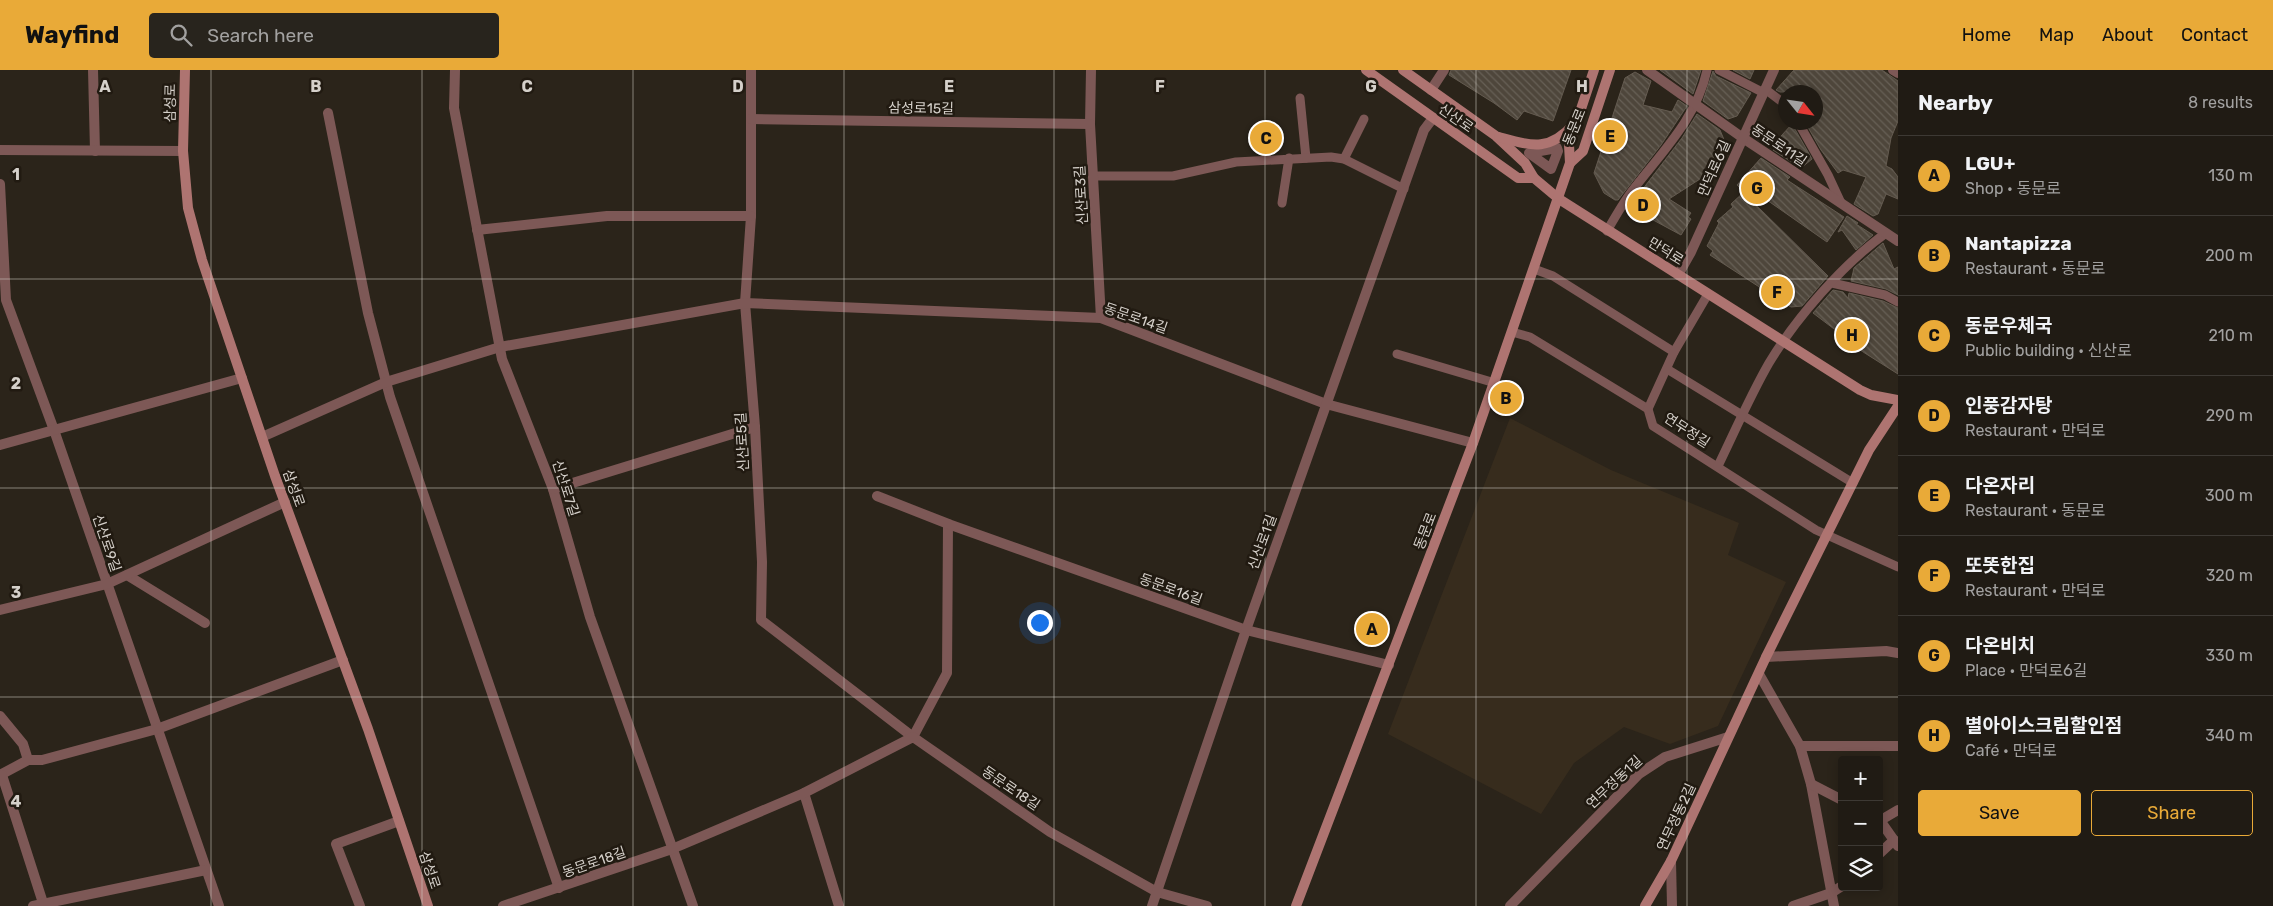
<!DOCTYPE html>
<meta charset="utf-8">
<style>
body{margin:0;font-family:Rubik,"Noto Sans KR",sans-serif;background:#28241d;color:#f1f3f6}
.controls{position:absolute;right:15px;bottom:15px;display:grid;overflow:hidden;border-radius:5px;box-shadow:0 2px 12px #0003}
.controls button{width:45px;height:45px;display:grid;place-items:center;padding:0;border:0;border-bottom:1px solid #3d3934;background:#201b14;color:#f1f3f6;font:25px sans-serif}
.compass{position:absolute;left:1778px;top:15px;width:45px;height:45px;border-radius:50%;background:#201b14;box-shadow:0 2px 12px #0003;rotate:120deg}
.you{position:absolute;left:1039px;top:552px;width:18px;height:18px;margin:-12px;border:4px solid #fff;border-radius:50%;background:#1a73e8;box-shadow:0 0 0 8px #1a73e833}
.badge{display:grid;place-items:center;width:32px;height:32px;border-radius:50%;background:#e9aa38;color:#111;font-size:16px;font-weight:700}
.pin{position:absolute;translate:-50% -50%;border:2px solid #fff;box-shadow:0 1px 5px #0006}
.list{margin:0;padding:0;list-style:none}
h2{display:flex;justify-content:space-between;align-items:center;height:65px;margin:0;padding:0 20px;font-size:21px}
h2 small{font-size:16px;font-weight:400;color:#a2a1a0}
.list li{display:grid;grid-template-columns:32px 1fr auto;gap:15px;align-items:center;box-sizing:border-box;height:80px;padding:0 20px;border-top:1px solid #3d3934}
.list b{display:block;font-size:19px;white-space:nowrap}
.list p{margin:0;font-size:16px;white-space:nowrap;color:#a2a1a0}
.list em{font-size:16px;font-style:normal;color:#a2a1a0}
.actions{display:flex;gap:10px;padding:15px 20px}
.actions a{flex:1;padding:11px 0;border:1px solid #e9aa38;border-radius:5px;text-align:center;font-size:18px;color:#e9aa38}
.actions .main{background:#e9aa38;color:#111}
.icon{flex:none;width:28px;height:28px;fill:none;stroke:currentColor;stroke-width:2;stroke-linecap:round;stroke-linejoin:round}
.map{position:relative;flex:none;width:1898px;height:836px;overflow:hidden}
header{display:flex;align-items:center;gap:30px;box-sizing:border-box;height:70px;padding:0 25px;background:#e9aa38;color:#111}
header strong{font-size:24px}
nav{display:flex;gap:28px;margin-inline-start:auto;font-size:18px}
.search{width:350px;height:45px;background:#28241d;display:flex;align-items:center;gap:12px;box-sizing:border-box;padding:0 18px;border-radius:5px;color:#a2a1a0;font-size:19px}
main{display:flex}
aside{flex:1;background:#201b14}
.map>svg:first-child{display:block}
</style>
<header>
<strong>Wayfind</strong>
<div class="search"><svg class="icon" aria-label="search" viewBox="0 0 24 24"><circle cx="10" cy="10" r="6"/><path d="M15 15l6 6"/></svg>Search here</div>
<nav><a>Home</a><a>Map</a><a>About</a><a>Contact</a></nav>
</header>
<main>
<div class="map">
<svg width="1898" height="836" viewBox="0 0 1898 836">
<defs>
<pattern id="building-back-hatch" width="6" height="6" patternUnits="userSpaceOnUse" patternTransform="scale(1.25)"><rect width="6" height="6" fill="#4e463b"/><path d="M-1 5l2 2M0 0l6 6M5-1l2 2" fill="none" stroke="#676056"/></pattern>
</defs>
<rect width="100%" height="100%" fill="#2b241a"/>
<path fill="#372c1d" d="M 1510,348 L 1611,400 L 1739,453 L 1728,485 L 1786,512 L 1718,656 L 1670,674 L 1624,657 L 1574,693 L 1541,744 L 1388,664 Z"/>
<g fill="url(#building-back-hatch)" stroke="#645b50">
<path d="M 1451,0 L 1571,0 L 1553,51 L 1524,41 L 1517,50 L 1494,33 L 1449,5 Z"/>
<path d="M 1660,0 L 1701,0 L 1693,24 Z"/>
<path d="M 1733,0 L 1754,0 L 1750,9 Z"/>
<path d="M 1794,0 L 1882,0 L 1898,11 L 1898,51 L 1891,68 L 1886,96 L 1892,99 L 1898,107 L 1898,129 L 1886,124 L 1878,144 L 1873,146 L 1854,134 L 1866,107 L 1843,100 L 1838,103 L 1821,80 L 1805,52 L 1816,52 L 1816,22 L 1780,22 L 1776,20 Z"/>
<path d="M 1713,1 L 1716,6 L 1751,23 L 1737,46 L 1728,49 L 1703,31 Z"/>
<path d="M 1635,2 L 1651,11 L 1643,35 L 1672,42 L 1678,30 L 1687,36 L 1661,75 L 1618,130 L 1615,130 L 1604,123 L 1594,103 L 1625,8 Z"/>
<path d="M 1697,44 L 1720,60 L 1727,77 L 1717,98 L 1669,129 L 1691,143 L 1688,147 L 1691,149 L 1681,165 L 1629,137 L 1682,68 Z"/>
<path d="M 1792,54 L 1812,89 L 1801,98 L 1773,80 L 1777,78 L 1772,76 Z"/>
<path d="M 1761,88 L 1790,107 L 1787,110 L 1844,147 L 1827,172 L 1764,128 L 1757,136 L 1828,206 L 1802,236 L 1791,237 L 1775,227 L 1774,230 L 1763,223 L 1764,220 L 1710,185 L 1713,181 L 1707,176 L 1719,153 L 1717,151 L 1733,137 L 1731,134 L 1744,122 L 1737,115 Z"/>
<path d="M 1847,146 L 1858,153 L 1856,154 L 1873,165 L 1856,180 L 1842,160 L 1838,162 Z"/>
<path d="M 1883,173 L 1894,199 L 1898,197 L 1898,225 L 1886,219 L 1851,211 L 1854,198 Z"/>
<path d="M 1833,220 L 1843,222 L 1848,228 L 1849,223 L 1883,231 L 1898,238 L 1898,304 L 1841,268 L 1842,265 L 1813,243 Z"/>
</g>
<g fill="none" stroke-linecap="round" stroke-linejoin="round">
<g stroke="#7d5856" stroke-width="9">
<path d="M 1719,0 L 1764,23"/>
<path d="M 1765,19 L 1786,35"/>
<path d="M 1300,28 L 1306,88"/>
<path d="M 1798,52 L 1828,105 L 1841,133"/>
<path d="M 1344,89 L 1364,49"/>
<path d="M 1094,106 L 1173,106 L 1236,92 L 1331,87 L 1344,89 L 1404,119"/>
<path d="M 1282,133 L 1289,88"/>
<path d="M 1607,161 C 1615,147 1623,133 1632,121 C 1661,83 1697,48 1707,0"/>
<path d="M 1534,199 L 1553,206 L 1674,282"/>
<path d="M 1832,213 L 1885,225 L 1898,232"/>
<path d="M 1512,262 L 1530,267 L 1648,339 L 1653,356 L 1816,460 L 1898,497"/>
<path d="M 1397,284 L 1495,313"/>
<path d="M 1667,299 L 1853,413"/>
<path d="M 1648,339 L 1674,282 L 1708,224"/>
<path d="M 1718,396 C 1735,361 1750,326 1769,293 C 1796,248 1843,194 1886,163"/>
</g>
<g stroke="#7d5856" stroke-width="10">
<path d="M 93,0 L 95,81"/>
<path d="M 455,0 L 454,38 L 502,289 L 553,419 L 590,547 L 693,836"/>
<path d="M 751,0 L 751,146 L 745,233 L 755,357 L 762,492 L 761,550 L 913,667 L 947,603 L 948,454"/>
<path d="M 1091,0 L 1090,54 L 1101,248"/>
<path d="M 1647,0 L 1743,68 L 1898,171"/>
<path d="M 1893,0 L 1898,3"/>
<path d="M 1431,20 L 1444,0"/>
<path d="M 328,43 L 368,243 L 390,327 L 559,818"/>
<path d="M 751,49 L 1090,54"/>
<path d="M 1557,78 L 1558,81 L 1551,99 L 1529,83 Z"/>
<path d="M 0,80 L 183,81"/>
<path d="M 0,114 L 6,230 L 54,360 L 219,836"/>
<path d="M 477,160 L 607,146 L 751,146"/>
<path d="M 1678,205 L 1691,182 L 1774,0"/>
<path d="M 262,367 L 386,312 L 500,277 L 745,233 L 1101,248 L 1326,334 L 1473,373"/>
<path d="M 0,375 L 242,308"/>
<path d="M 553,419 L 755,357"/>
<path d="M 877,426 L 951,455 L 1246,560 L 1389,595"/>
<path d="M 127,505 L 205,553"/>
<path d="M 0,540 L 107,514 L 285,432"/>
<path d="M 1766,587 L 1886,581 L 1898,583"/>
<path d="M 1759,604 L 1800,676 L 1811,714 L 1834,836"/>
<path d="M 0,646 L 23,674 L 28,690"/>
<path d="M 1800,676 L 1898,676"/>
<path d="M 0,705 L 28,690 L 42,690 L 157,659 L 343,590"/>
<path d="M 2,705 L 44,836"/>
<path d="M 1811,714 L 1842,730"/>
<path d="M 804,723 L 839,836"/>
<path d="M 1879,749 L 1898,776"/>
<path d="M 1881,750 L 1898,740"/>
<path d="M 1879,784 L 1894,770"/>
<path d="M 1671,791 L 1672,836"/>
<path d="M 33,836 L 206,800"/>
<path d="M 360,836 L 336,774 L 399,751"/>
<path d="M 503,836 L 672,779 L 804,723 L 913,667 L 1050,762 L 1157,822 L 1207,836"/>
<path d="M 1152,836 L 1246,560 L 1424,60 L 1433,48"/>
<path d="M 1510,836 L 1639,704 L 1665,687 L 1728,667"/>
<path d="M 1793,836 L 1831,823 L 1842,816"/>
</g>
<g stroke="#ae7471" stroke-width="10">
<path d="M 185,0 L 183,81 L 188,138 L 202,190 L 275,406 L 368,659 L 428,836"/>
<path d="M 1366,0 L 1518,108 L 1534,108"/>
<path d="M 1403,0 L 1496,66 L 1525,93 L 1534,108 L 1559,129 L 1860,320 L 1871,325 L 1898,330"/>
<path d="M 1499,67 C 1532,76 1549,82 1574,54"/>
<path d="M 1570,93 L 1583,81 L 1610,0"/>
<path d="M 1296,836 L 1473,373 L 1570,93 L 1569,75 L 1594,0"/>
<path d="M 1645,836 L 1671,791 L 1766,587 L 1869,380 L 1898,336"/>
</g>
</g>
<path fill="none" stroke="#d5d0ca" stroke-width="1" stroke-opacity="0.55" d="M 211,0 L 211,836M 422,0 L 422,836M 633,0 L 633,836M 844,0 L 844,836M 1054,0 L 1054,836M 1265,0 L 1265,836M 1476,0 L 1476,836M 1687,0 L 1687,836M 0,209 L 1898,209M 0,418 L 1898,418M 0,627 L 1898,627"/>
<g text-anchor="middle" stroke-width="5" stroke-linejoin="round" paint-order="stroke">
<g font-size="14" fill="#d5d0ca" stroke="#211a11">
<text transform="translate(170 33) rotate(-89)" y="5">삼성로</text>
<text transform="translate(921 38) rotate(1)" y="5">삼성로15길</text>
<text transform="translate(1456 48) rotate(35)" y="5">신산로</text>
<text transform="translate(1574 57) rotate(-68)" y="5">동문로</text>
<text transform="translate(1779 75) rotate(34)" y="5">동문로11길</text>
<text transform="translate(1714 98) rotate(-66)" y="5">만덕로6길</text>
<text transform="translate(1081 125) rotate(-93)" y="5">신산로3길</text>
<text transform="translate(1666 181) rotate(32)" y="5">만덕로</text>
<text transform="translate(1136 248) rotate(19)" y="5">동문로14길</text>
<text transform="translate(1687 360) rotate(33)" y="5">연무정길</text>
<text transform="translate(742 372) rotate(-93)" y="5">신산로5길</text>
<text transform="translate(294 418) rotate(70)" y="5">삼성로</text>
<text transform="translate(566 418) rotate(72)" y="5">신산로7길</text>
<text transform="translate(1425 461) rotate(-69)" y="5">동문로</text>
<text transform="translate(1262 472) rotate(-70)" y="5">신산로1길</text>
<text transform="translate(107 473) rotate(71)" y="5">신산로9길</text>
<text transform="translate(1171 519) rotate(20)" y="5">동문로16길</text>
<text transform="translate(1614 712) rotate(-43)" y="5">연무정동1길</text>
<text transform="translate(1011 718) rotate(34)" y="5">동문로18길</text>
<text transform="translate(1676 747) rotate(-65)" y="5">연무정동2길</text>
<text transform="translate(594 792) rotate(-19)" y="5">동문로18길</text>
<text transform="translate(430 800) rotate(71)" y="5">삼성로</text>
</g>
</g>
<g font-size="16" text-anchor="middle" font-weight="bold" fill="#d5d0ca" stroke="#211a11" stroke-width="5" stroke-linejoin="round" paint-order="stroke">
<text x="105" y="22">A</text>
<text x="316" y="22">B</text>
<text x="527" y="22">C</text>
<text x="738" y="22">D</text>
<text x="949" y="22">E</text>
<text x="1160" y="22">F</text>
<text x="1371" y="22">G</text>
<text x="1582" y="22">H</text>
<text x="16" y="110">1</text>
<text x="16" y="319">2</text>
<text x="16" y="528">3</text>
<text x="16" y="737">4</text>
</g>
</svg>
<div class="controls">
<button>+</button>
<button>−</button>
<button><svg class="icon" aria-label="layers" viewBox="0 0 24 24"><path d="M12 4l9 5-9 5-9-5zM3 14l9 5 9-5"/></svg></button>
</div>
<svg class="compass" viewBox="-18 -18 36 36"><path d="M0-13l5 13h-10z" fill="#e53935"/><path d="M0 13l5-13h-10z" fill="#a2a1a0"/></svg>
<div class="you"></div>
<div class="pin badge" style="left:1372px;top:559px">A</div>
<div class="pin badge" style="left:1506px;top:328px">B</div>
<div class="pin badge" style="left:1266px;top:68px">C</div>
<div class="pin badge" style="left:1643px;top:135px">D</div>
<div class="pin badge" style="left:1610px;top:66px">E</div>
<div class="pin badge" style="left:1777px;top:222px">F</div>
<div class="pin badge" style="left:1757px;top:118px">G</div>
<div class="pin badge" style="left:1852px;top:265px">H</div>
</div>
<aside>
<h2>Nearby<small>8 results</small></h2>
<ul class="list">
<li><span class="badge">A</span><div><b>LGU+</b><p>Shop · 동문로</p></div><em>130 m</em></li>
<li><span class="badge">B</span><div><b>Nantapizza</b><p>Restaurant · 동문로</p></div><em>200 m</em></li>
<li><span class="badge">C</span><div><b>동문우체국</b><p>Public building · 신산로</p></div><em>210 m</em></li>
<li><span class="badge">D</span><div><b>인풍감자탕</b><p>Restaurant · 만덕로</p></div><em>290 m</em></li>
<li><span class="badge">E</span><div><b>다온자리</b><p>Restaurant · 동문로</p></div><em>300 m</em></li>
<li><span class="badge">F</span><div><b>또똣한집</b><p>Restaurant · 만덕로</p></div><em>320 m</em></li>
<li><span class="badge">G</span><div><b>다온비치</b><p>Place · 만덕로6길</p></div><em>330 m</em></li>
<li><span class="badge">H</span><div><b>별아이스크림할인점</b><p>Café · 만덕로</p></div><em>340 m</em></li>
</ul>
<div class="actions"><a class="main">Save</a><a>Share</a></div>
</aside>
</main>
